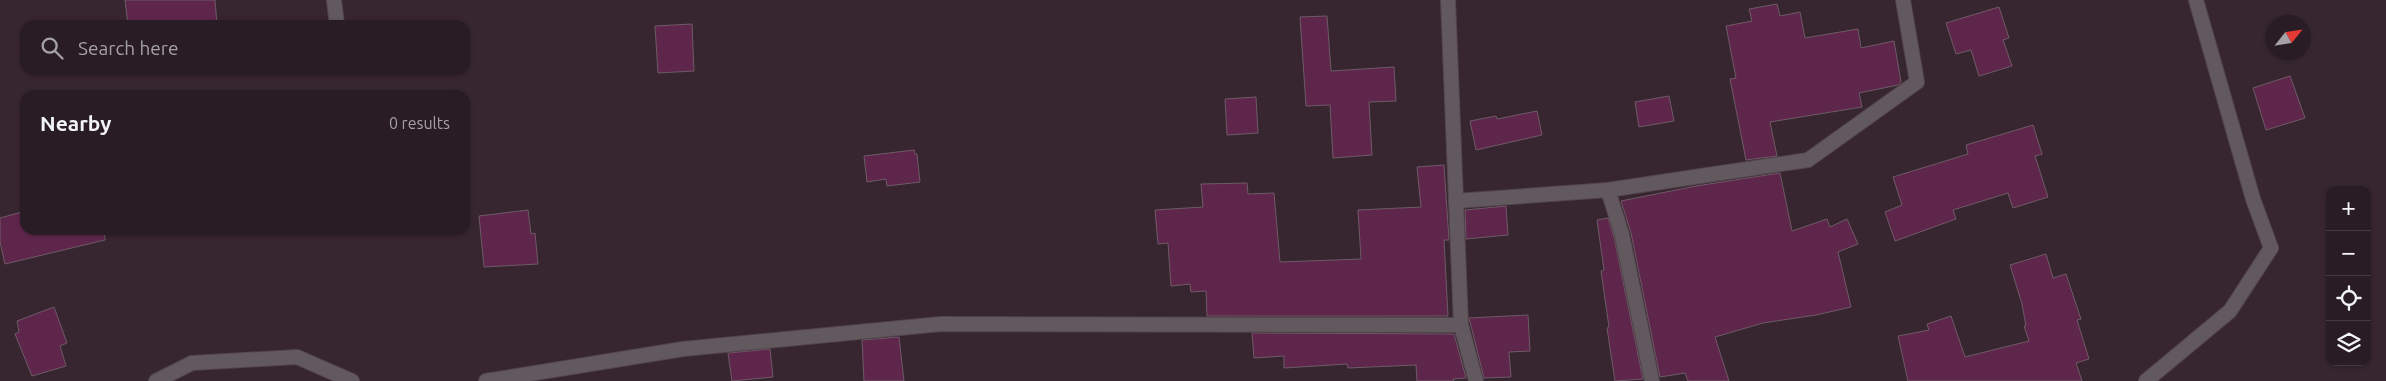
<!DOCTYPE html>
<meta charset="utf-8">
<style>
body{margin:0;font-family:Ubuntu,sans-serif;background:#352931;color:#f1f3f6}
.controls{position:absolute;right:15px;bottom:15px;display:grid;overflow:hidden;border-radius:10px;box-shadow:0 1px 4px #0004}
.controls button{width:45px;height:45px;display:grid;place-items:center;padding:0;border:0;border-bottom:1px solid #453a41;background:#291c24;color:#f1f3f6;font:25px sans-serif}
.compass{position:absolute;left:2266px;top:15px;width:45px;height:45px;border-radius:50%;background:#291c24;box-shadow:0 1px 4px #0004;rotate:60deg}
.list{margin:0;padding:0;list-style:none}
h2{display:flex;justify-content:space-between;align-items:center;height:65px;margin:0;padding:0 20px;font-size:21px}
h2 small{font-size:16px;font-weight:400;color:#a5a1a6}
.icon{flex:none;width:28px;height:28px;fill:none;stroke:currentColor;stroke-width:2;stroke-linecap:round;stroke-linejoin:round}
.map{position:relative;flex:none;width:2386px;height:381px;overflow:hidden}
.search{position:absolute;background:#291c24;box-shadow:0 1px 4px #0004;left:20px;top:20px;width:450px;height:55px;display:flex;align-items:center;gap:12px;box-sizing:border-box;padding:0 18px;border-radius:15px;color:#a5a1a6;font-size:19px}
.panel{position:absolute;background:#291c24;box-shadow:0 1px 4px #0004;left:20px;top:90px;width:450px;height:145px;border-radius:15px}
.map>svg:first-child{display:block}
</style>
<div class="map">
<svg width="2386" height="381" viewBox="0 0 2386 381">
<rect width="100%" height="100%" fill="#372630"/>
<g fill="#5f264c" stroke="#6e5a66">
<path d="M 125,0 L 215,0 L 217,25 L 128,25 Z"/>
<path d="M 1777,4 L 1780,16 L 1800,12 L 1805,38 L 1858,29 L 1861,48 L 1894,41 L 1901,82 L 1898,85 L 1859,93 L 1862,107 L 1770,122 L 1777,156 L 1746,160 L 1730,79 L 1736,78 L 1726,26 L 1752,21 L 1749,9 Z"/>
<path d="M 1999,7 L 2009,38 L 2003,40 L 2012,66 L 1979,76 L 1971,50 L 1956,54 L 1946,23 Z"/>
<path d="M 1327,16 L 1331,71 L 1394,67 L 1396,101 L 1369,102 L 1372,155 L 1333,158 L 1330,105 L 1306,106 L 1300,17 Z"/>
<path d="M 692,24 L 694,71 L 658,73 L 655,26 Z"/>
<path d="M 2290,76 L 2305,118 L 2266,130 L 2253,88 Z"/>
<path d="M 1669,96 L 1674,121 L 1639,127 L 1635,102 Z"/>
<path d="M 1256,97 L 1258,133 L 1227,135 L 1225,99 Z"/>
<path d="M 1537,111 L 1542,135 L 1476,150 L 1470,121 L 1496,116 L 1497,119 Z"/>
<path d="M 2033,125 L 2042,154 L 2035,156 L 2048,197 L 2013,208 L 2008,193 L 1953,210 L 1956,219 L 1895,241 L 1885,212 L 1902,205 L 1893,177 L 1968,154 L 1966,145 Z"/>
<path d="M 914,150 L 915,154 L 917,154 L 920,182 L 887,186 L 886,179 L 867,182 L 864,156 Z"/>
<path d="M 1444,165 L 1449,240 L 1444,240 L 1448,316 L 1207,316 L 1206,291 L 1191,292 L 1190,284 L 1171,286 L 1168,243 L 1158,244 L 1155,210 L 1203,207 L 1201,184 L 1247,183 L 1248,194 L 1274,193 L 1280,262 L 1361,259 L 1358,210 L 1421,207 L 1417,167 Z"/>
<path d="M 1780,173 L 1792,231 L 1827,219 L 1830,227 L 1847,219 L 1858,244 L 1838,252 L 1851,307 L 1816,315 L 1763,323 L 1715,337 L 1729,381 L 1688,381 L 1685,373 L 1660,377 L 1631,233 L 1621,201 L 1696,186 Z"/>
<path d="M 1506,206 L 1508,235 L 1466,239 L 1465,210 Z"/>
<path d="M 528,210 L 531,234 L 535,233 L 538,264 L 484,267 L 479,216 Z"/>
<path d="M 22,212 L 25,230 L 104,230 L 105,240 L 5,264 L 0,242 L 0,218 Z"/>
<path d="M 1608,218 L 1614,237 L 1643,379 L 1615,381 L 1607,328 L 1609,327 L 1601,271 L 1604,270 L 1597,220 Z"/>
<path d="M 2046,254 L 2053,278 L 2066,274 L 2081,319 L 2077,320 L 2089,359 L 2076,363 L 2082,381 L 1908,381 L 1898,336 L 1929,330 L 1927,324 L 1951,316 L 1965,357 L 2029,341 L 2024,326 L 2026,326 L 2022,304 L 2010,265 Z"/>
<path d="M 54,307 L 67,343 L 60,346 L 66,366 L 32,376 L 15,334 L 19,332 L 17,321 Z"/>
<path d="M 1528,315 L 1530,351 L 1509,352 L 1511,377 L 1484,378 L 1469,318 Z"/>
<path d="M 1252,333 L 1454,334 L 1466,378 L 1453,379 L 1454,381 L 1417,381 L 1416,365 L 1348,368 L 1347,364 L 1284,368 L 1284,356 L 1254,358 Z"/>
<path d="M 899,337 L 904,381 L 864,381 L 862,340 Z"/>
<path d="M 770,349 L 773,377 L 732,381 L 728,353 Z"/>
</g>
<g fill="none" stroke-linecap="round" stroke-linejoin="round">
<g stroke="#54444d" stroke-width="16">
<path id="service" d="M 2196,0 L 2253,199 L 2271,248"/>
</g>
<g stroke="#54444d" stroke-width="16">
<g id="minor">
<path d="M 334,0 L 337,25"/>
<path d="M 1448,0 L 1461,325 L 1476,381"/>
<path d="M 1608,190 L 1622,235 L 1652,381"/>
<path d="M 1456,201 L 1608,190 L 1808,160 L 1917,82 L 1903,0"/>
<path d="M 156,381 L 192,363 L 297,357 L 352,381"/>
<path d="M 486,381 L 683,349 L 941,324 L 1461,325"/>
<path d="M 2146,381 L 2230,311 L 2271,248"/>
</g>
</g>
<use href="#service" stroke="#62595e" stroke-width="14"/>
<use href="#minor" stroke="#62595e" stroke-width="14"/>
</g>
</svg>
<div class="controls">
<button>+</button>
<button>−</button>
<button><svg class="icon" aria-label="locate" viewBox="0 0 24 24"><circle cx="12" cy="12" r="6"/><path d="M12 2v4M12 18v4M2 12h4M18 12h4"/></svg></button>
<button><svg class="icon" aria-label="layers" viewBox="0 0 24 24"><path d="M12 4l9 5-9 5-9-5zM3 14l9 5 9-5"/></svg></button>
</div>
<svg class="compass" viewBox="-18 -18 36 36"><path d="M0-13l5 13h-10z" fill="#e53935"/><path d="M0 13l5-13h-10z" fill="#a5a1a6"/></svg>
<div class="search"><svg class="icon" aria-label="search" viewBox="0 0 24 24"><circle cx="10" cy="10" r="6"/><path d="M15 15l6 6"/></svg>Search here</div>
<section class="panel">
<h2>Nearby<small>0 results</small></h2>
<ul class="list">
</ul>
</section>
</div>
